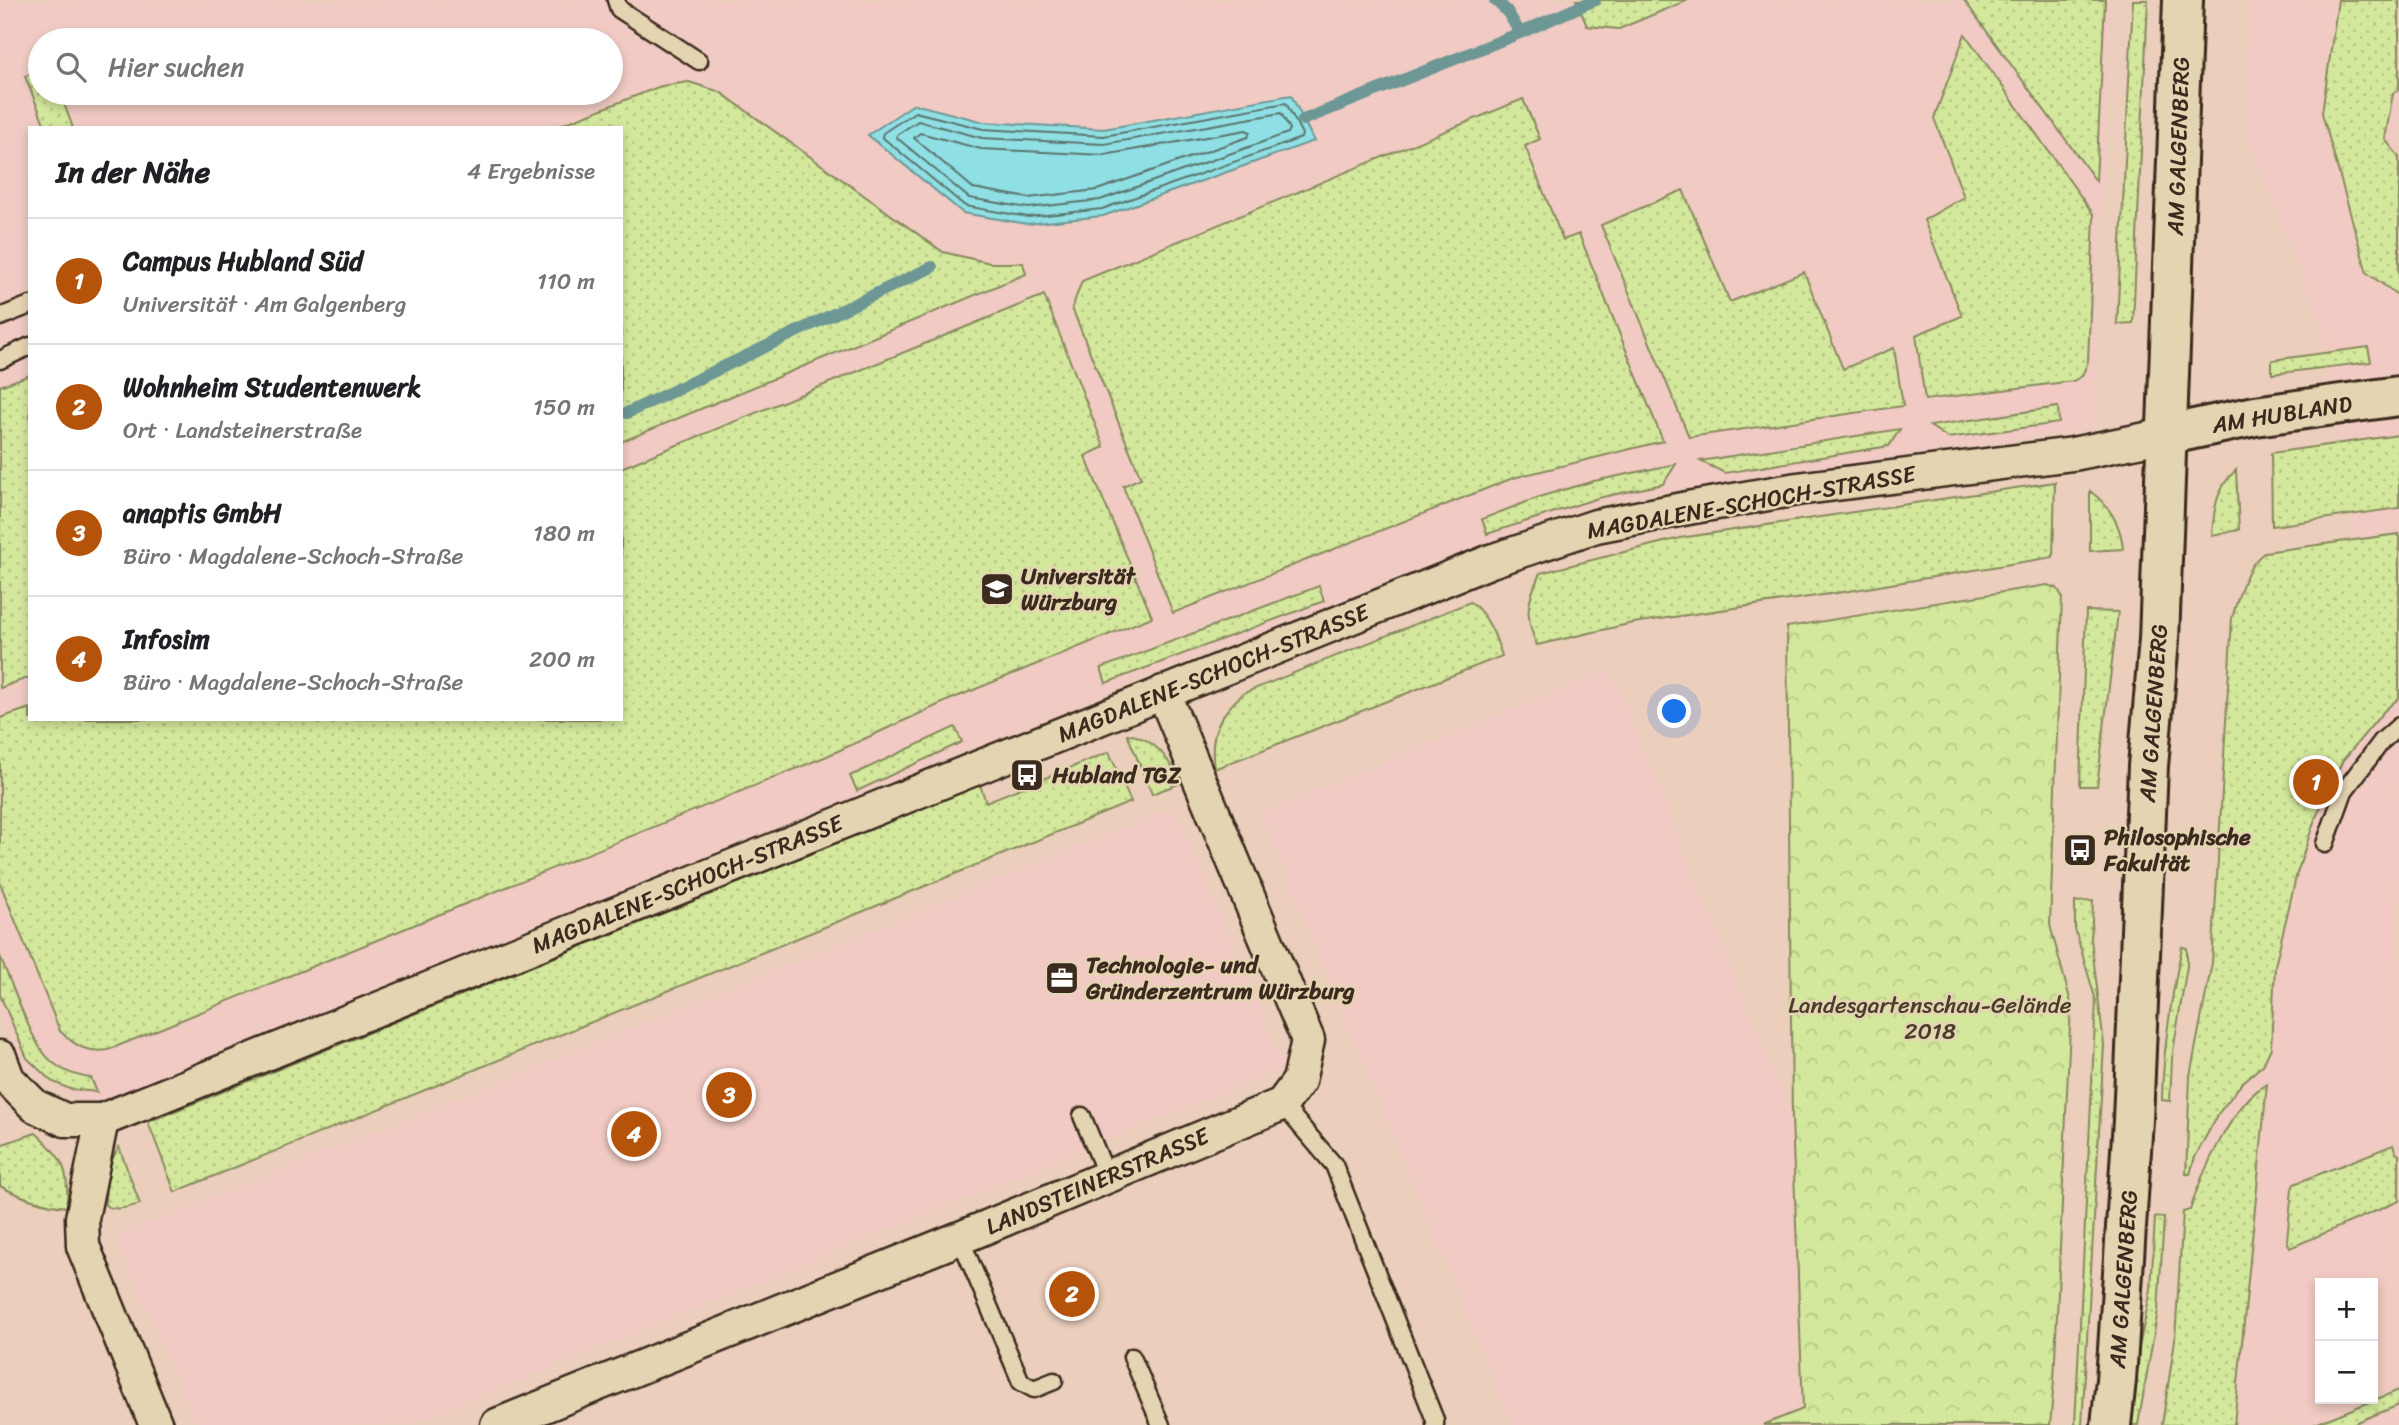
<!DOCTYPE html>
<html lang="de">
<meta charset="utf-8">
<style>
body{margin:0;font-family:Sriracha,sans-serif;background:#f6f6f6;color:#202124}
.controls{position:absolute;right:21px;bottom:21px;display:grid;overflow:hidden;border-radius:0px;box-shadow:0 4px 10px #0003}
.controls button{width:63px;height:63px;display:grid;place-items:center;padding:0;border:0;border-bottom:2px solid #e0e0e0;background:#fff;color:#202124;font:35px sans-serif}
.you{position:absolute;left:1675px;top:712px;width:24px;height:24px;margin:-18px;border:5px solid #fff;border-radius:50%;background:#1a73e8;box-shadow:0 0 0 10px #1a73e833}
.badge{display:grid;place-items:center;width:46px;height:46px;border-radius:50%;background:#b45309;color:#fff;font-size:23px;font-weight:700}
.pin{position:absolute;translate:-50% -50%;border:4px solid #fff;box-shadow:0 2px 7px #0006}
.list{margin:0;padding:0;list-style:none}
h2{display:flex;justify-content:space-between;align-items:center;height:91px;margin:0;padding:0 28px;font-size:30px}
h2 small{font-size:23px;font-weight:400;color:#757577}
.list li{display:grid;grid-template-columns:46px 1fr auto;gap:21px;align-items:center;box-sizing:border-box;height:126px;padding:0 28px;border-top:2px solid #e0e0e0}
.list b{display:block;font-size:26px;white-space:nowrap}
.list p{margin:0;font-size:23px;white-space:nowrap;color:#757577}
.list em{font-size:23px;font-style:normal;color:#757577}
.icon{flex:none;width:38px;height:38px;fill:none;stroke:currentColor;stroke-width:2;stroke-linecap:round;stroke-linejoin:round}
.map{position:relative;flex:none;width:2399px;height:1425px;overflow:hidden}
.search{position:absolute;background:#fff;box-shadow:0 4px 10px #0003;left:28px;top:28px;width:595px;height:77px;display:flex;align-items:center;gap:18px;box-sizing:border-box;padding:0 24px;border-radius:38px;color:#757577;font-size:26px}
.panel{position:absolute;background:#fff;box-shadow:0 4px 10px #0003;left:28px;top:126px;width:595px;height:595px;border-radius:0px}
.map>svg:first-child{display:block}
</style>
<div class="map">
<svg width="2399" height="1425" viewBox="0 0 2399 1425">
<defs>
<pattern id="grass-dots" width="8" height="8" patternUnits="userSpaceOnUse" patternTransform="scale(1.75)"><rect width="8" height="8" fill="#d3e89c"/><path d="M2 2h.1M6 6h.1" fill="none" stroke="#b6c786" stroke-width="1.8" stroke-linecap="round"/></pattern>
<pattern id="park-crowns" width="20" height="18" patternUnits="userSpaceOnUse" patternTransform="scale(1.75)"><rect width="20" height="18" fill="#d3e89c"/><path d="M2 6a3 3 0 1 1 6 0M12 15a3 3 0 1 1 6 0" fill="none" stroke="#b6c786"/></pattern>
</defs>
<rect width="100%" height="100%" fill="#ebcebc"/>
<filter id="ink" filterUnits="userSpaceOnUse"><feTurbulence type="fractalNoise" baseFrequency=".0143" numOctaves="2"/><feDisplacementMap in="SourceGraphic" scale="14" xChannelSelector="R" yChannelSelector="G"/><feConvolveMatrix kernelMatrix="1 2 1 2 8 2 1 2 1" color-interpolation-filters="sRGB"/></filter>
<g filter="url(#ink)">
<g fill="#f0cac3" fill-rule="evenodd">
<path d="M 0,0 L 2110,0 L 2092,429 L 1597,502 L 1149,676 L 348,1005 L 90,1106 L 23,1067 L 0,1011 ZM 40,40 L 611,40 L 611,93 L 40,93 ZM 30,128 L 621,128 L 621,719 L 30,719 Z"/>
<path d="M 2250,0 L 2399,0 L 2399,1425 L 2167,1425 L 2225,941 L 2354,542 L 2322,328 L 2243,127 ZM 2320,1283 L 2373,1283 L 2373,1399 L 2320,1399 Z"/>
<path d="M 1611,669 L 1792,1117 L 1803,1410 L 1763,1425 L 1512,1425 L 1260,813 Z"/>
<path d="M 1175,807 L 1285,1068 L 411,1425 L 196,1425 L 115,1237 Z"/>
</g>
<g fill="url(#grass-dots)" stroke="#87895d" stroke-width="2">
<path d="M 1576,0 L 1688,0 L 1619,29 L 1587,26 Z"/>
<path d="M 1964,0 L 2105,0 L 2096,181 Z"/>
<path d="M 2133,0 L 2148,0 L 2133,323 L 2117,324 Z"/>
<path d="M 2338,0 L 2399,0 L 2399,90 L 2393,93 L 2385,139 L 2399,157 L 2399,296 L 2367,273 L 2322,113 Z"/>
<path d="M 1965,34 L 2094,215 L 2088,361 L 2082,376 L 2073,381 L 1925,400 L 1916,335 L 1962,316 L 1924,220 L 1964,197 L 1934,118 Z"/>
<path d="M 40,70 L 40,93 L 60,93 L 73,128 L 46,128 L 25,76 Z"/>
<path d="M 689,82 L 720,92 L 943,252 L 990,263 L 1023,263 L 1026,274 L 621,442 L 621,128 L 553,128 L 661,86 Z"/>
<path d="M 1523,99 L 1540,139 L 1525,146 L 1563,240 L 1579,234 L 1663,441 L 1513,478 L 1173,613 L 1123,486 L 1141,478 L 1072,308 L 1082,281 Z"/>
<path d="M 1683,190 L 1730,302 L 1804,272 L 1843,369 L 1894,348 L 1903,406 L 1689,437 L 1601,225 Z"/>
<path d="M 1044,295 L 1104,447 L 1085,456 L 1152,617 L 949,700 L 827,756 L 108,1050 C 87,1053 75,1046 60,1031 L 0,883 L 0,718 L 30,708 L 30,719 L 621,719 L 621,468 Z"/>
<path d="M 2368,347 L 2371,362 L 2272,374 L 2272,360 Z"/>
<path d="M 30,375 L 30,677 L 0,688 L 0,386 Z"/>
<path d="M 2058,407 L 2059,423 L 1948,438 L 1930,426 Z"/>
<path d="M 1900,429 L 1889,446 L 1725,473 L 1700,461 Z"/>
<path d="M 2399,435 L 2399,508 L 2272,526 L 2271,453 Z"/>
<path d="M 1676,464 L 1663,484 L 1598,498 L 1487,534 L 1482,519 L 1542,496 L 1594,481 Z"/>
<path d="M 2236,470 L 2239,530 L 2212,535 C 2214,509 2216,488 2236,470 Z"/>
<path d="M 2055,482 L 2053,557 L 1843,592 L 1633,623 L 1537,645 C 1524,616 1527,602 1540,573 L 1680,538 Z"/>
<path d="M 2090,491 C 2110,506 2121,524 2123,549 L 2090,551 Z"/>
<path d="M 2399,534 L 2399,698 L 2384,711 L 2343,760 L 2315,819 L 2297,873 L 2275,966 L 2271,1048 L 2263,1065 L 2243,1082 L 2218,1114 L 2195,1157 L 2190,1174 L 2186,1174 L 2190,1076 L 2212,963 L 2232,618 C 2239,596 2245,566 2265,552 Z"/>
<path d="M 1319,586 L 1324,601 L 1106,683 L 1101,668 Z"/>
<path d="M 1470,602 C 1487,613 1496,637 1502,656 L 1214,769 C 1209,734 1218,715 1244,693 Z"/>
<path d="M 2086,611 L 2118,612 L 2097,786 L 2080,786 Z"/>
<path d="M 955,727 L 962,742 L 857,791 L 850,776 Z"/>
<path d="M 1127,734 C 1156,738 1169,760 1181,783 L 1152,794 Z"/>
<path d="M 1109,752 L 1131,802 L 175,1192 L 148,1122 L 980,785 L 986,802 Z"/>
<path d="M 2093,901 L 2091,939 L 2104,1045 L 2082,1425 L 2075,1425 L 2096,1001 L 2075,929 L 2075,902 Z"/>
<path d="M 2182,947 L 2187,948 L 2187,966 L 2172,1058 L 2170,1101 L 2162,1100 C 2163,1047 2171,998 2182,947 Z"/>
<path d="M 0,956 C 7,973 14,991 21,1008 C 37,1046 47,1072 91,1078 L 97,1092 L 70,1089 L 51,1081 L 27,1058 L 0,995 Z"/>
<path d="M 2267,1084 L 2234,1425 L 2162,1425 L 2175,1340 L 2183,1212 L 2190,1210 C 2201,1175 2233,1102 2267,1084 Z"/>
<path d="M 36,1133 C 64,1159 69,1169 67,1207 C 42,1205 22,1198 0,1186 L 0,1145 Z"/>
<path d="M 2393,1145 L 2396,1153 L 2399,1155 L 2399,1201 L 2290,1248 L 2287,1240 L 2292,1189 L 2294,1184 Z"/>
<path d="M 119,1147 L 140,1204 C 128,1207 116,1212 105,1205 C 106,1181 106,1168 119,1147 Z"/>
<path d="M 2155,1217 L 2164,1218 L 2158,1310 L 2138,1425 L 2127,1425 L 2132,1381 L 2151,1290 Z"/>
<path d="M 2399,1390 L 2399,1405 L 2350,1425 L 2313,1425 Z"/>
</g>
<path fill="url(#park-crowns)" stroke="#87895d" stroke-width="2" d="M 2047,585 L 2057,588 L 2062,596 L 2050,925 L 2071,1003 L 2054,1381 L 2050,1425 L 1763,1425 L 1803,1409 L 1792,1117 L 1787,627 Z"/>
<path fill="#8ee0e4" stroke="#6d9795" stroke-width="2" d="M 1291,95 L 1314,141 L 1103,216 L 1027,224 L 963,213 L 868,135 L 914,104 L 984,122 L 1104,129 Z"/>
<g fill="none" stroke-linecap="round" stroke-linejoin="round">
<g stroke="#5c736d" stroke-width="2">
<path d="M 1286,103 L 1302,134 L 1301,138 L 1102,209 L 1028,217 L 965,206 L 882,137 L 883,133 L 915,112 L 983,129 L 1104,136 Z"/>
<path d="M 1281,113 L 1290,129 L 1288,133 L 1100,200 L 1028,208 L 969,198 L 896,137 L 898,134 L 918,121 L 982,138 L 1104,144 Z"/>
<path d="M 1246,130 L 1250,132 L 1248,137 L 1097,190 L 1028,198 L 973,188 L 914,138 L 920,133 L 981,149 L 1104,155 Z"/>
</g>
<g stroke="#6d9795" stroke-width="12">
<path d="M 1495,0 L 1507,11 L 1520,33"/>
<path d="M 1303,120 L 1520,33 L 1595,0"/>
<path d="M 627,413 L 932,267"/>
</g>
<g stroke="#3b2a1e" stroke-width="21">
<g id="lane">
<path d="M 616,0 L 619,9 L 699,61"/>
<path d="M 0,317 L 30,305"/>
<path d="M 0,360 L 30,346"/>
<path d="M 2325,844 L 2344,791 L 2382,741 L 2399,726"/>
<path d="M 1282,1104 L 1334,1165 L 1435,1420 L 1435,1425"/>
<path d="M 1082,1116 L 1107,1176"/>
<path d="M 960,1238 L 1021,1382 L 1034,1389 L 1054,1381"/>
<path d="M 1132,1357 L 1161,1425"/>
</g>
</g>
<g stroke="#3b2a1e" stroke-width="37">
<g id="street">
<path d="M 0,1057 L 8,1079 L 35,1106 L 65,1120 L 102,1120 L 1491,561 L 1596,526 L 1688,508 L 1797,489 L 2073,454 L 2166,435"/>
<path d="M 102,1120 L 82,1218 L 83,1246 L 156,1425"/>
<path d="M 497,1425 L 960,1238 L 1282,1104 L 1299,1081 L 1308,1040 L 1163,692"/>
</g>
</g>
<g stroke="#3b2a1e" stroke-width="44">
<g id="secondary">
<path d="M 2166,435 L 2255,416 L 2399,396"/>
<path d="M 2111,1425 L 2116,1380 L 2133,1120 L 2148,766 L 2159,640 L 2183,0"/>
</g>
</g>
<use href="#lane" stroke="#e5d4b1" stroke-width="16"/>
<use href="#street" stroke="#e5d4b1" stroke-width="32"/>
<use href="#secondary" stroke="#e5d4b1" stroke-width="38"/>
</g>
</g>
<defs>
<g id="university-square" transform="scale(1.75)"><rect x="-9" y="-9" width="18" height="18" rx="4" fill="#3b2a1e" stroke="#e5d4b1"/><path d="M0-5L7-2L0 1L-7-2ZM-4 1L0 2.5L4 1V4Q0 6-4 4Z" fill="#fff"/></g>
<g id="bus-square" transform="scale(1.75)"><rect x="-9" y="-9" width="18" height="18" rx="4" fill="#3b2a1e" stroke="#e5d4b1"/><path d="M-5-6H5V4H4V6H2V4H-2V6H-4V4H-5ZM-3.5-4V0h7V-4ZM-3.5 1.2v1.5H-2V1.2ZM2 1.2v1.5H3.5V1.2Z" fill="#fff"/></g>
<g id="office-square" transform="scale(1.75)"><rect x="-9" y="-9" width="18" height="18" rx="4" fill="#3b2a1e" stroke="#e5d4b1"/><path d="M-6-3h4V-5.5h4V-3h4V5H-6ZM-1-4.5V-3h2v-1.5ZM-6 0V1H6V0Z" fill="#fff"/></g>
</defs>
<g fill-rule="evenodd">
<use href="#university-square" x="997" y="589"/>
<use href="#bus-square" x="1027" y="775"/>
<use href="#bus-square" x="2080" y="850"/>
<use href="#office-square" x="1062" y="978"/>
</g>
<g text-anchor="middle" stroke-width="5" stroke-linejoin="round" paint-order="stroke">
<g font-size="23" fill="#3b2a1e" stroke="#e5d4b1">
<text transform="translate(2178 146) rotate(-88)" y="8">AM GALGENBERG</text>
<text transform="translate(2282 414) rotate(-9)" y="8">AM HUBLAND</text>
<text transform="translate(1751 502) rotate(-10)" y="8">MAGDALENE-SCHOCH-STRASSE</text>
<text transform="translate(1213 673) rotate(-22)" y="8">MAGDALENE-SCHOCH-STRASSE</text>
<text transform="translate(2153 713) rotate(-86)" y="8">AM GALGENBERG</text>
<text transform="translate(687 884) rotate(-22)" y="8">MAGDALENE-SCHOCH-STRASSE</text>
<text transform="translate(1097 1181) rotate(-23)" y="8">LANDSTEINERSTRASSE</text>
<text transform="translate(2123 1279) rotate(-86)" y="8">AM GALGENBERG</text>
</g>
<g font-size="23" font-weight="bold" fill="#3b2a1e" stroke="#e5d4b1" text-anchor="start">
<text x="1021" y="584">Universität<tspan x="1021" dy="26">Würzburg</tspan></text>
<text x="1052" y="783">Hubland TGZ</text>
<text x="2104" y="845">Philosophische<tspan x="2104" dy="26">Fakultät</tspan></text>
<text x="1086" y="973">Technologie- und<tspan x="1086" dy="26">Gründerzentrum Würzburg</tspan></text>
</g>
<g font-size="23" fill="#4a3d2b" stroke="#e5d4b1">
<text x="1930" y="1013">Landesgartenschau-Gelände<tspan x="1930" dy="26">2018</tspan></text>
</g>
</g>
</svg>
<div class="controls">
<button>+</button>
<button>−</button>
</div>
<div class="you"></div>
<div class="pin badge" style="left:2316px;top:782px">1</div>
<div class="pin badge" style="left:1072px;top:1294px">2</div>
<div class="pin badge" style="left:729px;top:1095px">3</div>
<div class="pin badge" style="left:634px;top:1134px">4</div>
<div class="search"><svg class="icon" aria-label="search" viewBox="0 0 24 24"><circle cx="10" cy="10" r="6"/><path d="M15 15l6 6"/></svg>Hier suchen</div>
<section class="panel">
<h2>In der Nähe<small>4 Ergebnisse</small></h2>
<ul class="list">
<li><span class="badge">1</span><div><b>Campus Hubland Süd</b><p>Universität · Am Galgenberg</p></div><em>110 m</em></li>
<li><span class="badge">2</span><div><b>Wohnheim Studentenwerk</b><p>Ort · Landsteinerstraße</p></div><em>150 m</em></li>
<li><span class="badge">3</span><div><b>anaptis GmbH</b><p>Büro · Magdalene-Schoch-Straße</p></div><em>180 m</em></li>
<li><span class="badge">4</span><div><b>Infosim</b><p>Büro · Magdalene-Schoch-Straße</p></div><em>200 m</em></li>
</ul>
</section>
</div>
